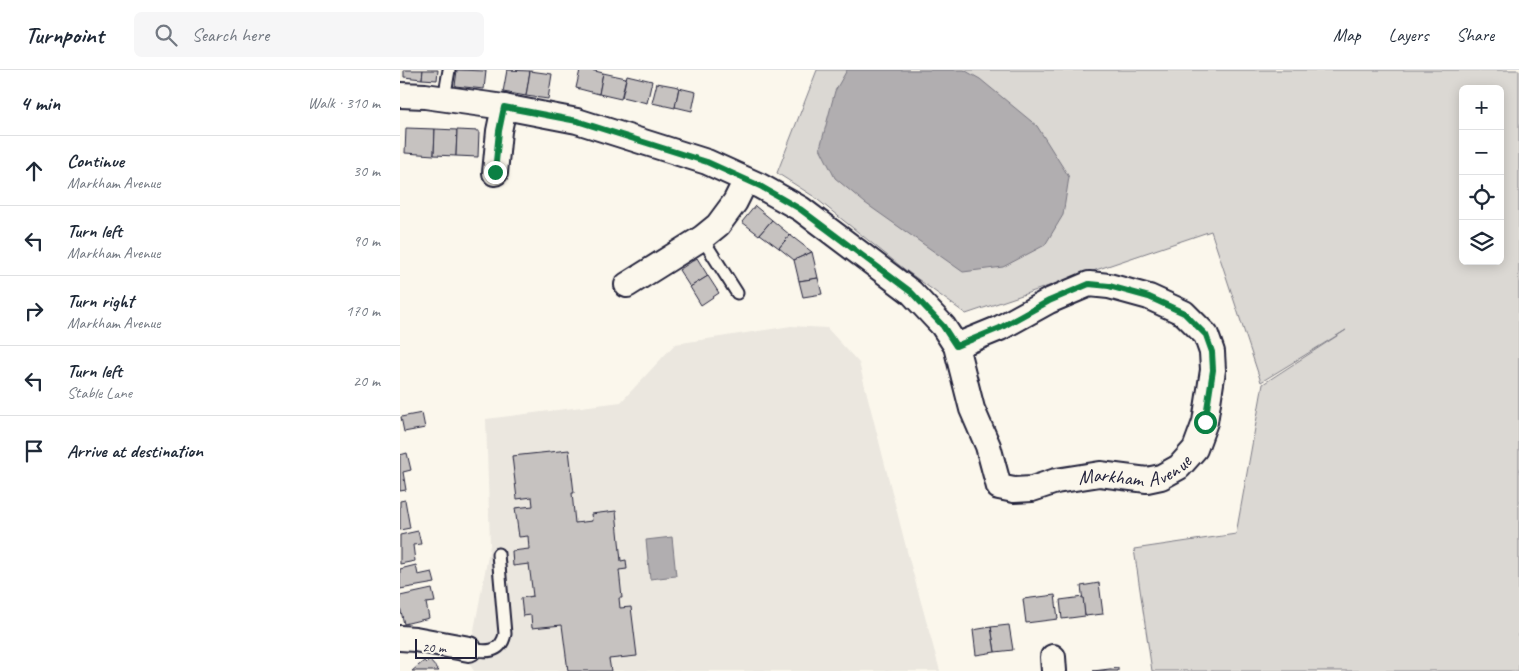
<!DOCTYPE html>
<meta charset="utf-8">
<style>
body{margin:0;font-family:Caveat,sans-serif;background:#f6f6f7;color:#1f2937}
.controls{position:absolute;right:15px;top:15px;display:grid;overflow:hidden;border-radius:8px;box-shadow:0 2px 12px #0003}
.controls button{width:45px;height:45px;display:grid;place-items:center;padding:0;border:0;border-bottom:1px solid #e0e1e3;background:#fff;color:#1f2937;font:25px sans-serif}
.scale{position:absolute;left:15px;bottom:12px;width:62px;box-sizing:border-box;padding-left:5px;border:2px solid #22223b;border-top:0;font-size:14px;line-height:18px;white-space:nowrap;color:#22223b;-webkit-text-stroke:4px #fbf7ec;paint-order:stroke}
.stop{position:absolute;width:15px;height:15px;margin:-11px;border:4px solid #0b8043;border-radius:50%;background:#fff}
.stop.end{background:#0b8043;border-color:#fff;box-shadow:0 1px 5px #0008}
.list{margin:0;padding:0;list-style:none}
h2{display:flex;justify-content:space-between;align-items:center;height:65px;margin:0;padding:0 20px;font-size:21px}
h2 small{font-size:16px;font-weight:400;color:#747a83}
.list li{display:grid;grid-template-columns:32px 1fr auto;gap:15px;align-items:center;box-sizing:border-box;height:70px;padding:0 20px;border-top:1px solid #e0e1e3}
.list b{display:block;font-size:19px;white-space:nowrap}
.list p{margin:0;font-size:16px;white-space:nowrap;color:#747a83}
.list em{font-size:16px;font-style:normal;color:#747a83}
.icon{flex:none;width:28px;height:28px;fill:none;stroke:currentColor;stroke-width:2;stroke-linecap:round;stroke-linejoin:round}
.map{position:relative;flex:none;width:1119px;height:601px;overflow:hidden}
header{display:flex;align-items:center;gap:30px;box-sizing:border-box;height:70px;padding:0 25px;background:#fff;border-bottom:1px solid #e0e1e3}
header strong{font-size:24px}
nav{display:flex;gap:28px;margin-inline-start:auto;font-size:18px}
.search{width:350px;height:45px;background:#f6f6f7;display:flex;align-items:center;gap:12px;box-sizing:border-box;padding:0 18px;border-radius:8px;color:#747a83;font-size:19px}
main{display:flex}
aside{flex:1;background:#fff}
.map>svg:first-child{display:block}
</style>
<header>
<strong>Turnpoint</strong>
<div class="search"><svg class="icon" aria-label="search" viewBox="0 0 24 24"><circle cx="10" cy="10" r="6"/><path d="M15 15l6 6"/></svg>Search here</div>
<nav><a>Map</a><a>Layers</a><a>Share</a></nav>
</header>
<main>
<aside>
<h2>4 min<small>Walk · 310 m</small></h2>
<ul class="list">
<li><svg class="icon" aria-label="ahead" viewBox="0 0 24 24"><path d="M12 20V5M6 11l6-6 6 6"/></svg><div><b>Continue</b><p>Markham Avenue</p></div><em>30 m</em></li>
<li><svg class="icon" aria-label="left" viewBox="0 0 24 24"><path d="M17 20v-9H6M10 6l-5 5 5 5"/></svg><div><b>Turn left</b><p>Markham Avenue</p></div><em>90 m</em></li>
<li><svg class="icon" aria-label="right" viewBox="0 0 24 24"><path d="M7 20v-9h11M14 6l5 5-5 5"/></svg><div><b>Turn right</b><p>Markham Avenue</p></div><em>170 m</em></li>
<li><svg class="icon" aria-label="left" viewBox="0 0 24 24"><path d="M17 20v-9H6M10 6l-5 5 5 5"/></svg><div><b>Turn left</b><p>Stable Lane</p></div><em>20 m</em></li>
<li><svg class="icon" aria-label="arrive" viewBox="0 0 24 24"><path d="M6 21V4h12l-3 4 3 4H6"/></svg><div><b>Arrive at destination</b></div></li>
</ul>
</aside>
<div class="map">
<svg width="1119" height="601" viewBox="0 0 1119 601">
<rect width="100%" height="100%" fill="#fbf7ec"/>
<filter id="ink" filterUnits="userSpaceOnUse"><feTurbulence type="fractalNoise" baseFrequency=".02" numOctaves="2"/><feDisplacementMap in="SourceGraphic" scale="10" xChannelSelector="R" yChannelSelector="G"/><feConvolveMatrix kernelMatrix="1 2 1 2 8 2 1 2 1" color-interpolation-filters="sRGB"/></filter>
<g filter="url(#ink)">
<path fill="#ebe7df" d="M 391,256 L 427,258 L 459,293 L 508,485 L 540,601 L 74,601 L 68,592 L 90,475 L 86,349 L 221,332 L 275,274 Z"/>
<path fill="#dbd8d3" stroke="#7e7d87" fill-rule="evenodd" d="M 417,0 L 1119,0 L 1119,601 L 752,601 L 734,479 L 836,464 L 863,314 L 946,260 L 861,312 L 811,161 L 566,244 L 504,199 L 413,126 L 377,103 ZM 1063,19 L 1100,19 L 1100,191 L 1063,191 Z"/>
<g fill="#b1aeb0" stroke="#787681">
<path d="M 447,0 L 564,0 L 580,9 L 637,56 L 669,107 L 663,145 L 645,175 L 603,197 L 563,202 L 465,133 L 435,108 L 420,78 L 435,21 Z"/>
<path d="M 272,467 L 276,506 L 250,509 L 246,470 Z"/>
</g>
<g fill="#c6c2c0" stroke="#22223b">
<path d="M 4,0 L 23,0 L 22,9 L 4,7 Z"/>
<path d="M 23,0 L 38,0 L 37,10 L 22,9 Z"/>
<path d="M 57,0 L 86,1 L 84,19 L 55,16 Z"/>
<path d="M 107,0 L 130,1 L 126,26 L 103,22 Z"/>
<path d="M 180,0 L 191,0 L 203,3 L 199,24 L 176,18 Z"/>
<path d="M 130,1 L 152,4 L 148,29 L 126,26 Z"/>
<path d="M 203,3 L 226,8 L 221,29 L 199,24 Z"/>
<path d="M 227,5 L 252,11 L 247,33 L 222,27 Z"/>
<path d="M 257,13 L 279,17 L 275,38 L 252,33 Z"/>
<path d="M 279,18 L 296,22 L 292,41 L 275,37 Z"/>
<path d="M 6,58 L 35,59 L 34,85 L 5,83 Z"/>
<path d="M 35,59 L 57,60 L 56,86 L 34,85 Z"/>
<path d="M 57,60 L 79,61 L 78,87 L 56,86 Z"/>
<path d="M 355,136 L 372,150 L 359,165 L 342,152 Z"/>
<path d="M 372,150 L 390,165 L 379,178 L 360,164 Z"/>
<path d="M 390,165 L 412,182 L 394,190 L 379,178 Z"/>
<path d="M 412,182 L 418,208 L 399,211 L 394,190 Z"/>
<path d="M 297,188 L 308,206 L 290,217 L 279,200 Z"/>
<path d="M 308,206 L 319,223 L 301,235 L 290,217 Z"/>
<path d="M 418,208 L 422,224 L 403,227 L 399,211 Z"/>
<path d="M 22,343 L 25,358 L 4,362 L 1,347 Z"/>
<path d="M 169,380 L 174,423 L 172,423 L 175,453 L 192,451 L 191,444 L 216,441 L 221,491 L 226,490 L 227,499 L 219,500 L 222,528 L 219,528 L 220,538 L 231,537 L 237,586 L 209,589 L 211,601 L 168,601 L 162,555 L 132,558 L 131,545 L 123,546 L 121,528 L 133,526 L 129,494 L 113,496 L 112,481 L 129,479 L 128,466 L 119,467 L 115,438 L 133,436 L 132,427 L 117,429 L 112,386 Z"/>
<path d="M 7,383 L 11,400 L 3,402 L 6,420 L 0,421 L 0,385 Z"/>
<path d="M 5,430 L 10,458 L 0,460 L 0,431 Z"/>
<path d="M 18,461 L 21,474 L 13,475 L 15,491 L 0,494 L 0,465 Z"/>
<path d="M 16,495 L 18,505 L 32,502 L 35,513 L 0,519 L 0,499 Z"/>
<path d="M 699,513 L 703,544 L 685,546 L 681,516 Z"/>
<path d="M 32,519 L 35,532 L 26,533 L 29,548 L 4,554 L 0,537 L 0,526 Z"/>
<path d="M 655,525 L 658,549 L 626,553 L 623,529 Z"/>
<path d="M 683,527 L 685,546 L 662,549 L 660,530 Z"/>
<path d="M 609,555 L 613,580 L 595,582 L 591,557 Z"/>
<path d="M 591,557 L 595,582 L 576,585 L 573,560 Z"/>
<path d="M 29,590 L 39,601 L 12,601 L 24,591 L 26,593 Z"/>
<path d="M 718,598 L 718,601 L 693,601 Z"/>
</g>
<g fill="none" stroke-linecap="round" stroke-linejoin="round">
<g stroke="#22223b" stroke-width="15">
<g id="service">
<path d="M 44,29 L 49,0"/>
<path d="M 302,168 L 337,223"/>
<path d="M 69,579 C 85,582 101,584 105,564 L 98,484"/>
</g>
</g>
<g stroke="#22223b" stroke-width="28">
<g id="minor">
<path id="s1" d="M 0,25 L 25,26 L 104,37 L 177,51 L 307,92 L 360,116 L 401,139 L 511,222 L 543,256 L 556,276 L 572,339 L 588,376 L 599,417 L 614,420 L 632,419 L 656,411 L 700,404 L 747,410 L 761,407 L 779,397 L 795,379 L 805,352 L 813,300 L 812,282 L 806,265 L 784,243 L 749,227 L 709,216 L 689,214 L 649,231 L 600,258 L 556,276"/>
<path d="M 95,103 L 99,61 L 104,37"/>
<path d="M 227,215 L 302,168 L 318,155 L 335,132 L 346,110"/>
<path d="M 0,568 L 15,569 L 69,579"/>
<path d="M 653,587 L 654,601"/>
</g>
</g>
<use href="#service" stroke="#fbf7ec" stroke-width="11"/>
<use href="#minor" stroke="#fbf7ec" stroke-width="24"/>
</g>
</g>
<g fill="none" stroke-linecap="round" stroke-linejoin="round" filter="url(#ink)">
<path stroke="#0b8043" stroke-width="6" d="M 95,102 L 99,61 L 104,37 L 177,51 L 307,92 L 360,116 L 400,139 L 511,222 L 543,256 L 556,276 L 600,258 L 649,231 L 689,214 L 709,216 L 749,227 L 784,243 L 806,265 L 812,282 L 813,300 L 805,352"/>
</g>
<g text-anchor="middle" stroke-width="4.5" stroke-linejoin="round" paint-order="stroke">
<g font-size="20" fill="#22223b" stroke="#fbf7ec">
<text dy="7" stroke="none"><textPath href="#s1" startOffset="916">Markham Avenue</textPath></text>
</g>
</g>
</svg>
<div class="controls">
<button>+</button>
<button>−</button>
<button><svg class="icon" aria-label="locate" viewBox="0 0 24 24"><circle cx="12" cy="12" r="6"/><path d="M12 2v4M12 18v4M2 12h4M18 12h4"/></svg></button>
<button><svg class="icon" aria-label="layers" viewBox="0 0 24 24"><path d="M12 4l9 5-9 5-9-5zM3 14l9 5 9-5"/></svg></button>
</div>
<div class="scale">20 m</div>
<div class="stop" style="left:805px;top:352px"></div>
<div class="stop end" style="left:95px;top:102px"></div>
</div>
</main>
